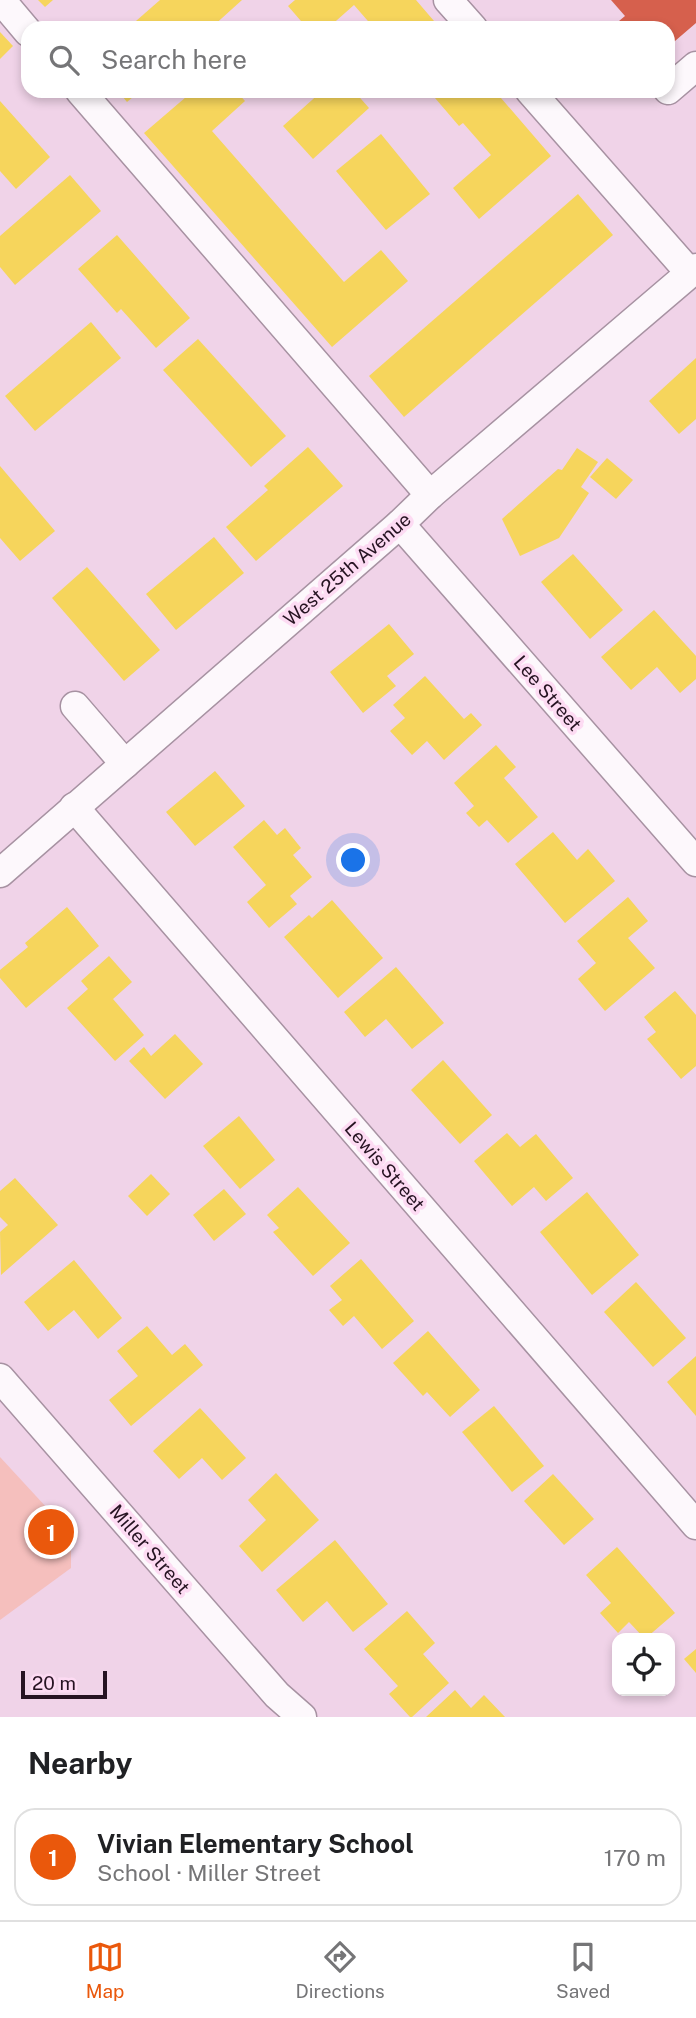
<!DOCTYPE html>
<meta charset="utf-8">
<style>
body{margin:0;font-family:"Public Sans",sans-serif;background:#f6f6f6;color:#202124}
.controls{position:absolute;right:21px;bottom:21px;display:grid;overflow:hidden;border-radius:14px;box-shadow:0 4px 10px #0003}
.controls button{width:63px;height:63px;display:grid;place-items:center;padding:0;border:0;border-bottom:2px solid #e0e0e0;background:#fff;color:#202124;font:35px sans-serif}
.scale{position:absolute;left:21px;bottom:18px;width:86px;box-sizing:border-box;padding-left:7px;border:4px solid #261322;border-top:0;font-size:19px;line-height:24px;white-space:nowrap;color:#261322;-webkit-text-stroke:5px #fddbf3;paint-order:stroke}
.you{position:absolute;left:354px;top:861px;width:24px;height:24px;margin:-18px;border:5px solid #fff;border-radius:50%;background:#1a73e8;box-shadow:0 0 0 10px #1a73e833}
.badge{display:grid;place-items:center;width:46px;height:46px;border-radius:50%;background:#ea580c;color:#fff;font-size:23px;font-weight:700}
.pin{position:absolute;translate:-50% -50%;border:4px solid #fff;box-shadow:0 2px 7px #0006}
.list{margin:0;padding:0;list-style:none}
h2{display:flex;justify-content:space-between;align-items:center;height:91px;margin:0;padding:0 28px;font-size:30px}
h2 small{font-size:23px;font-weight:400;color:#757577}
.list li{display:grid;grid-template-columns:46px 1fr auto;gap:21px;align-items:center;box-sizing:border-box;height:98px;margin:0 14px 14px;padding:0 14px;border:2px solid #e0e0e0;border-radius:21px}
.list b{display:block;font-size:26px;white-space:nowrap}
.list p{margin:0;font-size:23px;white-space:nowrap;color:#757577}
.list em{font-size:23px;font-style:normal;color:#757577}
.icon{flex:none;width:38px;height:38px;fill:none;stroke:currentColor;stroke-width:2;stroke-linecap:round;stroke-linejoin:round}
.map{position:relative;flex:none;width:696px;height:1717px;overflow:hidden}
.search{position:absolute;background:#fff;box-shadow:0 4px 10px #0003;left:21px;right:21px;top:21px;height:77px;display:flex;align-items:center;gap:18px;box-sizing:border-box;padding:0 24px;border-radius:21px;color:#757577;font-size:26px}
.sheet{height:203px;background:#fff}
nav{display:flex;justify-content:space-around;align-items:center;box-sizing:border-box;height:98px;border-top:2px solid #e0e0e0;background:#fff;font-size:19px;color:#757577}
nav a{display:grid;justify-items:center;gap:4px}
nav .on{color:#ea580c}
.map>svg:first-child{display:block}
</style>
<div class="map">
<svg width="696" height="1717" viewBox="0 0 696 1717">
<rect width="100%" height="100%" fill="#f0d3e8"/>
<path fill="#f5bfbd" d="M 0,1457 L 71,1534 L 71,1568 L 0,1620 Z"/>
<g fill="#f6d55c">
<path d="M 38,0 L 53,0 L 45,7 Z"/>
<path d="M 160,0 L 242,0 L 211,28 L 128,28 Z"/>
<path d="M 295,0 L 416,0 L 440,28 L 374,28 L 354,5 L 328,28 L 307,28 L 288,6 Z"/>
<path d="M 0,32 L 13,46 L 0,59 Z"/>
<path d="M 118,91 L 140,91 L 127,102 Z"/>
<path d="M 193,91 L 236,91 L 245,101 L 212,131 L 344,282 L 381,250 L 408,281 L 332,347 L 144,133 Z"/>
<path d="M 322,91 L 354,91 L 369,108 L 313,159 L 283,126 Z"/>
<path d="M 429,91 L 495,91 L 551,156 L 479,219 L 453,188 L 491,155 L 463,123 L 459,126 Z"/>
<path d="M 0,101 L 50,157 L 16,189 L 0,171 Z"/>
<path d="M 381,134 L 430,194 L 386,230 L 336,171 Z"/>
<path d="M 70,175 L 101,211 L 15,285 L 0,267 L 0,236 Z"/>
<path d="M 578,194 L 613,235 L 404,417 L 369,376 Z"/>
<path d="M 117,235 L 190,318 L 156,348 L 121,309 L 117,313 L 78,269 Z"/>
<path d="M 91,322 L 121,358 L 35,431 L 5,396 Z"/>
<path d="M 198,339 L 286,436 L 251,467 L 163,370 Z"/>
<path d="M 696,358 L 696,419 L 679,434 L 649,401 Z"/>
<path d="M 308,447 L 343,486 L 256,561 L 226,527 L 268,490 L 264,486 Z"/>
<path d="M 577,448 L 598,462 L 581,487 L 589,493 L 559,538 L 520,556 L 502,519 L 558,469 L 562,470 Z"/>
<path d="M 607,458 L 633,480 L 616,499 L 590,477 Z"/>
<path d="M 0,466 L 55,531 L 20,561 L 0,538 Z"/>
<path d="M 214,537 L 244,573 L 176,630 L 146,594 Z"/>
<path d="M 573,554 L 623,610 L 590,639 L 541,582 Z"/>
<path d="M 87,567 L 160,650 L 124,681 L 52,598 Z"/>
<path d="M 654,610 L 696,656 L 696,679 L 680,693 L 657,667 L 631,690 L 601,657 Z"/>
<path d="M 389,624 L 414,654 L 387,676 L 396,686 L 363,713 L 330,672 Z"/>
<path d="M 425,676 L 464,719 L 471,713 L 482,725 L 444,760 L 427,741 L 412,755 L 390,731 L 405,718 L 393,705 Z"/>
<path d="M 496,745 L 516,767 L 504,778 L 538,817 L 508,843 L 487,820 L 479,827 L 466,813 L 474,806 L 454,783 Z"/>
<path d="M 215,771 L 245,806 L 195,846 L 166,812 Z"/>
<path d="M 264,820 L 277,835 L 285,828 L 301,848 L 293,855 L 312,877 L 290,896 L 297,904 L 269,928 L 247,902 L 266,885 L 233,847 Z"/>
<path d="M 553,832 L 577,860 L 588,849 L 615,881 L 565,923 L 515,864 Z"/>
<path d="M 628,897 L 648,921 L 628,938 L 655,968 L 605,1011 L 578,979 L 596,963 L 577,941 Z"/>
<path d="M 332,900 L 383,958 L 338,998 L 284,937 L 309,915 L 312,918 Z"/>
<path d="M 67,907 L 99,946 L 26,1008 L 0,978 L 0,970 L 28,947 L 25,943 Z"/>
<path d="M 109,956 L 132,982 L 113,999 L 144,1035 L 115,1061 L 67,1008 L 88,989 L 81,981 Z"/>
<path d="M 396,967 L 444,1023 L 412,1049 L 386,1019 L 365,1037 L 344,1012 Z"/>
<path d="M 675,991 L 696,1015 L 696,1066 L 681,1079 L 647,1039 L 656,1032 L 644,1017 Z"/>
<path d="M 175,1034 L 203,1064 L 165,1099 L 129,1061 L 144,1047 L 151,1056 Z"/>
<path d="M 443,1060 L 492,1115 L 460,1144 L 411,1090 Z"/>
<path d="M 239,1116 L 275,1160 L 240,1189 L 203,1146 Z"/>
<path d="M 507,1133 L 520,1147 L 536,1134 L 573,1178 L 546,1201 L 534,1187 L 512,1206 L 474,1161 Z"/>
<path d="M 151,1174 L 170,1194 L 147,1216 L 128,1196 Z"/>
<path d="M 15,1178 L 58,1225 L 1,1275 L 0,1232 L 8,1225 L 0,1217 L 0,1191 Z"/>
<path d="M 298,1187 L 350,1243 L 313,1276 L 273,1232 L 279,1228 L 267,1215 Z"/>
<path d="M 224,1189 L 246,1214 L 214,1241 L 193,1215 Z"/>
<path d="M 587,1192 L 639,1255 L 592,1295 L 540,1232 Z"/>
<path d="M 361,1259 L 414,1321 L 382,1349 L 354,1316 L 343,1326 L 329,1310 L 342,1300 L 330,1286 Z"/>
<path d="M 74,1260 L 122,1318 L 98,1339 L 74,1310 L 48,1331 L 24,1302 Z"/>
<path d="M 636,1282 L 686,1338 L 653,1367 L 604,1312 Z"/>
<path d="M 147,1326 L 172,1355 L 185,1344 L 203,1365 L 131,1426 L 109,1400 L 138,1376 L 117,1351 Z"/>
<path d="M 428,1331 L 480,1390 L 450,1417 L 427,1392 L 423,1396 L 393,1363 Z"/>
<path d="M 696,1356 L 696,1416 L 667,1382 Z"/>
<path d="M 494,1406 L 544,1466 L 512,1492 L 462,1432 Z"/>
<path d="M 200,1408 L 246,1458 L 222,1480 L 202,1458 L 179,1479 L 153,1451 Z"/>
<path d="M 276,1473 L 319,1520 L 262,1572 L 239,1546 L 266,1520 L 248,1500 Z"/>
<path d="M 553,1474 L 594,1519 L 564,1545 L 524,1501 Z"/>
<path d="M 335,1540 L 388,1604 L 353,1632 L 327,1601 L 303,1622 L 276,1590 Z"/>
<path d="M 617,1547 L 675,1613 L 646,1638 L 644,1638 L 629,1622 L 618,1633 L 600,1613 L 611,1603 L 586,1575 Z"/>
<path d="M 407,1611 L 435,1643 L 423,1654 L 449,1683 L 412,1717 L 410,1717 L 389,1694 L 398,1686 L 364,1649 Z"/>
<path d="M 696,1649 L 696,1673 L 684,1659 Z"/>
<path d="M 455,1690 L 471,1708 L 484,1695 L 505,1717 L 426,1717 Z"/>
</g>
<path fill="#d6604d" d="M 611,0 L 696,0 L 696,23 L 668,47 L 668,28 L 626,28 L 619,21 L 625,16 Z"/>
<g fill="none" stroke-linecap="round" stroke-linejoin="round">
<g stroke="#a792a2" stroke-width="31">
<g id="minor">
<path d="M 1,0 L 28,32"/>
<path d="M 448,0 L 473,28"/>
<path d="M 668,90 L 696,66"/>
<path d="M 80,91 L 430,495"/>
<path d="M 530,91 L 690,273"/>
<path d="M 400,524 L 696,862"/>
<path d="M 75,706 L 125,764"/>
<path d="M 74,807 L 696,1525"/>
<path d="M 0,873 L 400,524 L 430,495 L 696,268"/>
<path d="M 0,1378 L 277,1695 L 302,1717"/>
</g>
</g>
<use href="#minor" stroke="#fdf8fc" stroke-width="28"/>
</g>
<g text-anchor="middle" stroke-width="7" stroke-linejoin="round" paint-order="stroke">
<g font-size="19" fill="#261322" stroke="#fddbf3">
<text transform="translate(347 569) rotate(-41)" y="7">West 25th Avenue</text>
<text transform="translate(548 693) rotate(49)" y="7">Lee Street</text>
<text transform="translate(385 1166) rotate(49)" y="7">Lewis Street</text>
<text transform="translate(150 1549) rotate(49)" y="7">Miller Street</text>
</g>
</g>
</svg>
<div class="controls">
<button><svg class="icon" aria-label="locate" viewBox="0 0 24 24"><circle cx="12" cy="12" r="6"/><path d="M12 2v4M12 18v4M2 12h4M18 12h4"/></svg></button>
</div>
<div class="scale">20 m</div>
<div class="you"></div>
<div class="pin badge" style="left:51px;top:1532px">1</div>
<div class="search"><svg class="icon" aria-label="search" viewBox="0 0 24 24"><circle cx="10" cy="10" r="6"/><path d="M15 15l6 6"/></svg>Search here</div>
</div>
<section class="sheet">
<h2>Nearby<small></small></h2>
<ul class="list">
<li><span class="badge">1</span><div><b>Vivian Elementary School</b><p>School · Miller Street</p></div><em>170 m</em></li>
</ul>
</section>
<nav>
<a class="on"><svg class="icon" aria-label="map" viewBox="0 0 24 24"><path d="M3 6l6-2 6 2 6-2v14l-6 2-6-2-6 2zM9 4v14M15 6v14"/></svg>Map</a>
<a><svg class="icon" aria-label="directions" viewBox="0 0 24 24"><path d="M12 3l9 9-9 9-9-9zM9 14v-3h6M13 9l2 2-2 2"/></svg>Directions</a>
<a><svg class="icon" aria-label="saved" viewBox="0 0 24 24"><path d="M7 4h10v16l-5-4-5 4z"/></svg>Saved</a>
</nav>
